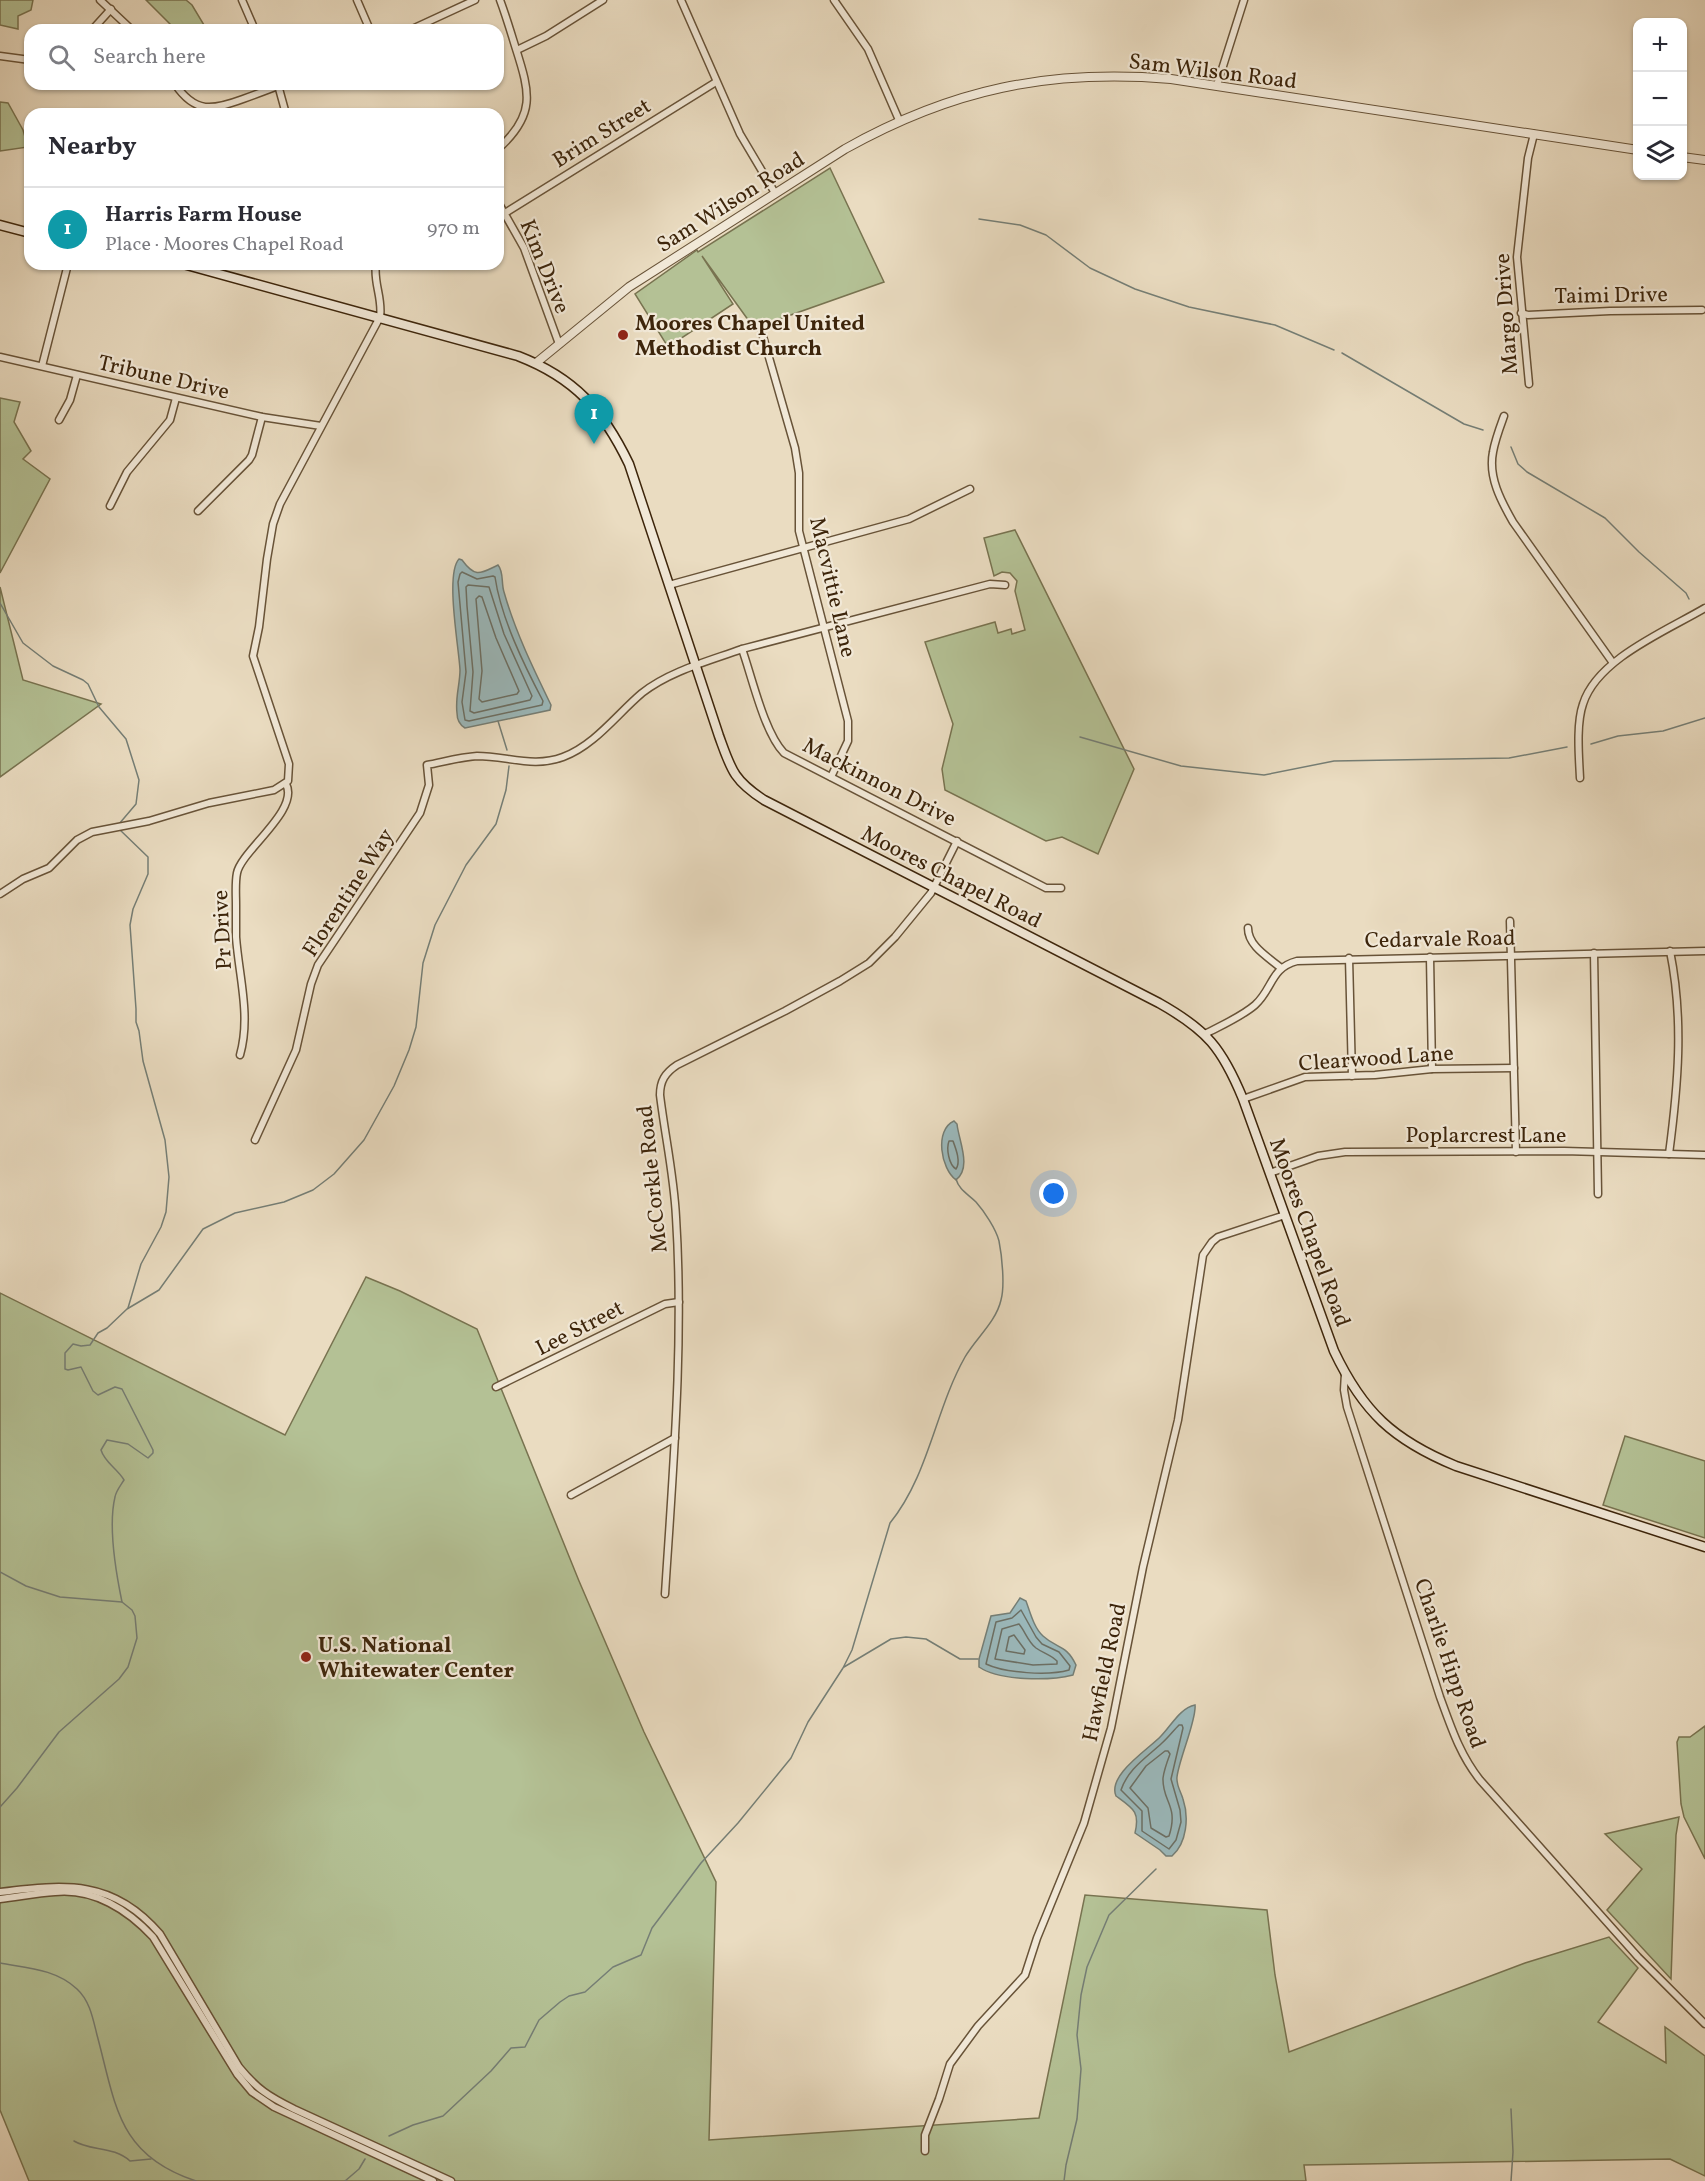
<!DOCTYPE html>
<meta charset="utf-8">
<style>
body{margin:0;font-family:Vollkorn,serif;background:#f7f7f7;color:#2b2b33}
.controls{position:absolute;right:18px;top:18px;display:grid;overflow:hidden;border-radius:12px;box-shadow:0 2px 4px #0004}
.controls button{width:54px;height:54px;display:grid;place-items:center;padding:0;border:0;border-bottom:2px solid #e1e1e2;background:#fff;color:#2b2b33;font:30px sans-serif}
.you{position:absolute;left:1054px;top:1194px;width:21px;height:21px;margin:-15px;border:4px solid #fff;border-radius:50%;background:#1a73e8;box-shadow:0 0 0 9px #1a73e833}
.badge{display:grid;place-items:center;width:39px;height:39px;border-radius:50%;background:#8f2418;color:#fff;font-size:20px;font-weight:700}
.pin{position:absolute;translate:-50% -50px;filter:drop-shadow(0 2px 3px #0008)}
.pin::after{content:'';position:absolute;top:32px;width:21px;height:18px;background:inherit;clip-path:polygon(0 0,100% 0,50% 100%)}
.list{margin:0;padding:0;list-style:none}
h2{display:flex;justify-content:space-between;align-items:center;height:78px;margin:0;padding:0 24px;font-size:26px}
h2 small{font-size:20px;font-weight:400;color:#7c7c81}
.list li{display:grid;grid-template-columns:39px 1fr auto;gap:18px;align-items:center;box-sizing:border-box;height:84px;padding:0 24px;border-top:2px solid #e1e1e2}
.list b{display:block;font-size:22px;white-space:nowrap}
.list p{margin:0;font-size:20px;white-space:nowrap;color:#7c7c81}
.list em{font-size:20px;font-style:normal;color:#7c7c81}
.icon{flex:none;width:33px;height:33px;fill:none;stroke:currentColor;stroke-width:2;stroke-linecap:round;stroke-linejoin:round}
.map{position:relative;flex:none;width:1705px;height:2181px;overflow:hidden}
.search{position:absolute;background:#fff;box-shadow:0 2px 4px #0004;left:24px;top:24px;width:480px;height:66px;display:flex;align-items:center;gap:15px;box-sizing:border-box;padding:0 21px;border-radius:18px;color:#7c7c81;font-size:22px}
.panel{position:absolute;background:#fff;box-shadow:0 2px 4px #0004;left:24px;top:108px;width:480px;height:162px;border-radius:18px}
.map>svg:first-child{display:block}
</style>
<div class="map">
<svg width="1705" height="2181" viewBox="0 0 1705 2181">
<rect width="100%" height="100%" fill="#eadcc1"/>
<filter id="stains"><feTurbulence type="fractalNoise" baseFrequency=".00333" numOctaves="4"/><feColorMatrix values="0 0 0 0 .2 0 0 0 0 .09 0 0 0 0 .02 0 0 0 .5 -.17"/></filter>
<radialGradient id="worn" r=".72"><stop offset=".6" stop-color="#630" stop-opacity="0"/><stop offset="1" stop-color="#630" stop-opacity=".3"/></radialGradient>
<g fill="#b4c195" stroke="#787350" stroke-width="1.5">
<path d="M 0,0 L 33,0 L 31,10 L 18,16 L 18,29 L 0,25 Z"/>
<path d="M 146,0 L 186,0 L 192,5 L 207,30 L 176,30 Z"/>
<path d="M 0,102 L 8,103 L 23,130 L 28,147 L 0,151 Z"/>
<path d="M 830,168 L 884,282 L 754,328 L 702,256 L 733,304 L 668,347 L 635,294 L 697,250 L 698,252 Z"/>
<path d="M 0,398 L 20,402 L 14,422 L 31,451 L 23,459 L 50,479 L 0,573 Z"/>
<path d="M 1015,530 L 1134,769 L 1098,854 L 1062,837 L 1046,841 L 945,790 L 942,769 L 953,724 L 925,642 L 995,622 L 998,633 L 1011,629 L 1012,634 L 1025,630 L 1015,591 L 1017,581 L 1010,573 L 1002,572 L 994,576 L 984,538 Z"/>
<path d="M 0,587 L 23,680 L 101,704 L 0,777 Z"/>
<path d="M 366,1277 L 400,1291 L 477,1329 L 579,1581 L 644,1732 L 716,1882 L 709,2140 L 1039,2118 L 1085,1895 L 1267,1910 L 1275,1975 L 1289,2052 L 1525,1963 L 1609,1937 L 1638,1968 L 1598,2022 L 1666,2063 L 1665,2027 L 1705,2056 L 1705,2176 L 1670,2159 L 1304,2165 L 1306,2181 L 29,2181 L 0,2110 L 0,1293 L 285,1435 Z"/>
<path d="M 1625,1436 L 1705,1461 L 1705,1538 L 1603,1505 Z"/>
<path d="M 1705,1726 L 1705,1859 L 1684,1817 L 1681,1804 L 1677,1742 L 1679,1737 L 1690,1737 Z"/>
<path d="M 1679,1817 L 1676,1835 L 1671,1979 L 1607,1910 L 1642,1869 L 1605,1834 Z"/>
</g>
<g fill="#9bb9bc" stroke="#757e75" stroke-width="1.5">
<path d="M 459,559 L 462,560 C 476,579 481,573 498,565 C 504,572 501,583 504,592 C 515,631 533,668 551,705 L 550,710 L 465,728 C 460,725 457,719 457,713 C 455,698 460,684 460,670 C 459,648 445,574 459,559 Z"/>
<path d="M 954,1121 L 957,1124 C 959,1142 972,1167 956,1180 C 941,1169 934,1130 954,1121 Z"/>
<path d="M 1020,1598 L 1026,1601 C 1030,1612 1034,1628 1043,1636 C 1057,1649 1066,1644 1076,1665 L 1073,1675 C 1049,1681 1000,1681 979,1667 L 979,1659 L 991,1616 L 1010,1613 Z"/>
<path d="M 1195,1705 C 1197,1719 1179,1759 1177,1777 C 1176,1785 1181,1792 1183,1799 C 1189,1817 1187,1843 1172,1856 L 1166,1856 L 1160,1850 L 1135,1833 C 1140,1812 1134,1809 1116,1796 C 1107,1775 1149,1749 1161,1736 C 1171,1726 1180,1708 1195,1705 Z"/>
</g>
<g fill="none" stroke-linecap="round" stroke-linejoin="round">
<g stroke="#6c6f64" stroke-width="1.5">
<path d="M 462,572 L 477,579 L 493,576 L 495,577 C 501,618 524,665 543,701 L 542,705 L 469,721 L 465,720 L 462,702 L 466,672 L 458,582 L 460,574 Z"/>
<path d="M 468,585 L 489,587 L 504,634 L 532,696 L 530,700 L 474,713 L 470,711 L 473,672 L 467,606 L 466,587 Z"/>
<path d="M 479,596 L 482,597 L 496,638 L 519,691 L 517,694 L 482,702 L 479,699 L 482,671 L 476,599 Z"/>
<path d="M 949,1141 L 953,1141 C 956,1149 961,1162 956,1169 C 949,1165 946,1149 949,1141 Z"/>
<path d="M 1021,1610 L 1036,1637 L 1042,1644 L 1059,1652 L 1070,1666 L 1069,1670 C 1048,1676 1005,1673 986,1664 L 996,1622 L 1012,1618 Z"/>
<path d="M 1019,1624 C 1025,1631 1028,1642 1036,1648 C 1043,1653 1051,1655 1057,1661 L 1057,1664 L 1033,1665 L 995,1659 L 1002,1629 Z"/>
<path d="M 1014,1635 L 1025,1650 L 1024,1654 L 1006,1651 L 1009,1637 Z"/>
<path d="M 1179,1725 L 1182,1725 L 1183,1728 L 1171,1779 L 1180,1810 L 1181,1822 L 1176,1840 L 1169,1849 L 1142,1831 L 1142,1811 L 1121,1790 C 1128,1769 1146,1758 1162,1743 C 1168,1738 1173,1731 1179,1725 Z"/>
<path d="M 1165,1751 L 1168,1751 L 1170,1754 C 1167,1762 1164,1770 1163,1778 C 1162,1802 1179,1805 1169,1836 L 1166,1837 L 1151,1828 L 1148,1808 L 1130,1788 L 1146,1766 Z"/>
</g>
<g stroke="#757e75" stroke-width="1.5">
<path d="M 979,219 L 1020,225 L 1046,235 L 1090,268 L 1135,289 L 1189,307 L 1275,325 L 1334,350"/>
<path d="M 1342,353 L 1464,424 L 1483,430"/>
<path d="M 1511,447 L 1518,464 L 1527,472 L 1605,518 L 1639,552 L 1686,593 L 1689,599"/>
<path d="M 0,603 L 23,643 L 53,666 L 83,680 L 88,684 L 99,707 L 126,739 L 139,780 L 136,804 L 119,824"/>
<path d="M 498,721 L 507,750"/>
<path d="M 1080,737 L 1181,766 L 1264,775 L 1334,761 L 1509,758 L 1567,747"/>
<path d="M 1591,744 L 1618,736 L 1663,731 L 1705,718"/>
<path d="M 119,829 L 148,857 L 148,874 L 133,909 L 130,925 L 136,1009 L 136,1022 L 139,1031 L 143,1061 L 165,1140 L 169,1177 L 166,1212 L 161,1227 L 141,1264 L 128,1308"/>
<path d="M 0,1572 L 26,1586 L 60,1597 L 122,1602 L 132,1610 L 135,1616 L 137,1638 L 128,1667 L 119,1679 L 59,1732 L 17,1788 L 0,1807"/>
<path d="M 122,1602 C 116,1573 108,1526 115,1497 C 116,1491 121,1485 124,1480 C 117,1468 105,1463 101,1450 L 107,1440 L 128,1444 L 148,1458 L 153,1453 L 153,1450 L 122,1389 L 115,1387 L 98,1395 L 93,1391 L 81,1367 L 68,1370 L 65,1369 L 65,1353 L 73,1344 L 81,1346 L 90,1345 L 98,1333 L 107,1328 L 127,1309 L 159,1290 L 203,1229 L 235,1213 L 284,1202 L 313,1190 L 334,1174 L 364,1140 L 394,1086 L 409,1050 L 416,1027 L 423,963 L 435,925 L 466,865 L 496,824 L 506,790 L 509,766"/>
<path d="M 844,1667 L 891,1639 L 906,1637 L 926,1639 L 960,1659 L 978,1659"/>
<path d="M 0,1963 C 27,1968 56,1969 77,1989 C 90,2001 93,2019 97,2035 C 116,2105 117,2155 196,2181"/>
<path d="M 1511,2109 L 1513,2152 L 1511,2181"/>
<path d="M 389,2136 L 413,2125 L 443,2116 L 491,2071 L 511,2048 L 525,2047 L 539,2020 L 560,2002 L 569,1996 L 585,1992 L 613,1967 L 641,1955 L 652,1928 L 701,1863 L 738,1823 L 791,1758 L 808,1722 L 843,1668 L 852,1650 L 890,1523 C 929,1475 935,1410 965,1357 C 976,1338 996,1322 1001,1300 C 1005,1286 1002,1256 999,1241 C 996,1229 984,1211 976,1202 C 968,1194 959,1190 956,1179"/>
<path d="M 74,2141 C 90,2151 114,2146 130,2161 L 151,2159"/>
<path d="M 345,2181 L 359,2169 L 365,2159"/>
<path d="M 1064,2181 L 1066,2165 L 1077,2119 L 1081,2069 L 1077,2035 L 1081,1995 L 1087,1967 L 1109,1915 L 1156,1869"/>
</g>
<g stroke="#685338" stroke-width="9">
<g id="minor">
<path d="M 100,0 L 132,30"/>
<path d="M 242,0 L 255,30"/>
<path d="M 357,0 L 370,30"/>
<path d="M 681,0 L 740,134 L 775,193"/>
<path d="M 834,0 L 868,49 L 899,120"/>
<path d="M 92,30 L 111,9"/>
<path d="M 410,30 L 475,0"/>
<path d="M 517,50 L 546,36 L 603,0"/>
<path d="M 0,56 L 30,60"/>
<path d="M 175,84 C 195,114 213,110 243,99 C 257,94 270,89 283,84"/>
<path d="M 278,85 L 286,114"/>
<path d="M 1217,85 L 1244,0"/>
<path d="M 498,149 C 536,115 530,93 516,49 C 511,33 506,16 500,0"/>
<path d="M 498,202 L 524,248 L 559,344"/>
<path d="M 505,213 L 716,82"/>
<path d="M 1521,313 L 1528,315 L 1610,311 L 1702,310"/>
<path d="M 762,333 L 795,448 L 799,473 L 799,531 L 848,721 L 848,741 L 831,777"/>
<path d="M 0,357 L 262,417 L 321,426"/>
<path d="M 42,366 L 68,264"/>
<path d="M 1529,384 L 1517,257 L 1528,158 L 1534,134"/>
<path d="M 1504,416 C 1500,427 1495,440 1493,452 C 1488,477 1501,501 1513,522 L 1613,663"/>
<path d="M 59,420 L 70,400 L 77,375"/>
<path d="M 110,506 L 127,472 L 170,420 L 176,398"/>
<path d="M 198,511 L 249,460 L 252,455 L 262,417"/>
<path d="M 669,585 L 909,519 L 970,489"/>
<path d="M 742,649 C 752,677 764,732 784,753 L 1046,888 L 1061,888"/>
<path d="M 1580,778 C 1579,757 1576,724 1583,704 C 1597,659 1666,631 1705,608"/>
<path d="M 0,894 L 23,879 L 49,868 L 77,840 L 92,832 L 149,821 L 209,803 L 274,790 L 288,781 L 289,764 L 253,656 L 259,627 L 267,559 L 273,524 L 280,504 L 380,317 C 383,299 373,282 376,264"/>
<path d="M 1510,921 L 1516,1152"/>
<path d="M 1248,928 C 1248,946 1268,957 1281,968"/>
<path d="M 1594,953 L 1598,1194"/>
<path d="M 1430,957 L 1432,1069"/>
<path d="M 1349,958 L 1352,1076"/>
<path d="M 1205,1034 C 1222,1025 1241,1017 1255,1005 C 1273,989 1270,968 1297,961 L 1705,951"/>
<path d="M 240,1055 C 251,1016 239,977 236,937 C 236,926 236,915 236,905 C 236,894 235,883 237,873 C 241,851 300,810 286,784"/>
<path d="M 1243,1099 L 1305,1077 L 1375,1075 L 1432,1069 L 1514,1068"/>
<path d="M 255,1140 L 296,1050 L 311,984 L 318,965 L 420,813 L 429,785 L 427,765 C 443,762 461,757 477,756 C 507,756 534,768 563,757 C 595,745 617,714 642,693 C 670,671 709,661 742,649 L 990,584 L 1005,585"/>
<path d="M 1669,1154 C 1678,1086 1684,1020 1670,951"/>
<path d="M 1270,1173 L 1318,1156 L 1345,1152 L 1564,1151 L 1705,1155"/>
<path d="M 1345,1373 L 1344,1390 L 1347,1407 L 1440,1697 C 1451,1727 1460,1755 1480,1780 L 1638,1957 L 1705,2024"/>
<path d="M 496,1387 L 665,1304 L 679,1302"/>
<path d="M 571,1495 L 675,1438"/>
<path d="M 665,1594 C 673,1469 684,1343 676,1217 C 674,1176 665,1136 660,1095 C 660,1081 665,1073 677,1065 L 785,1011 L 840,981 L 869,963 L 895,937 L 931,893 L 957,841"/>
<path d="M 0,1892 C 66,1884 113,1879 160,1934 L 239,2067 C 257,2089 268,2096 294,2109 L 451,2181"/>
<path d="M 0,1899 C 18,1897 37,1893 55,1892 C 94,1888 128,1910 153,1937 L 237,2074 L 252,2092 L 274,2107 L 433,2181"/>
<path d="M 925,2151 L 925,2135 L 939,2099 L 950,2064 L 978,2026 L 1025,1975 L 1037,1938 L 1084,1823 L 1111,1728 L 1143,1567 L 1178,1420 L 1203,1255 L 1212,1242 L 1218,1237 L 1285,1215"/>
</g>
</g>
<g stroke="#685338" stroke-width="10">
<g id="tertiary">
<path d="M 1682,157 L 1705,160"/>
<path d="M 536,363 L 629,287 L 845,149 C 952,89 1048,69 1171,79 L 1638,150"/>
</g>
</g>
<g stroke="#3d250b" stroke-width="11">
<g id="secondary">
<path d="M 0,225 L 30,233"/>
<path d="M 183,264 L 518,356 C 575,378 603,410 629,464 L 719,736 C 731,769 733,780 764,800 L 1159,1003 C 1207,1030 1222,1048 1243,1099 L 1334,1351 C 1363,1412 1393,1440 1456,1466 L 1705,1547"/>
</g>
</g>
<use href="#minor" stroke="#f1e8d7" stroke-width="6"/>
<use href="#tertiary" stroke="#f1e8d7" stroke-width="8"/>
<use href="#secondary" stroke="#f1e8d7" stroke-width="8"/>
</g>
<g fill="#8f2418" stroke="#f1e8d7" stroke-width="2">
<circle cx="623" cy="335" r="6"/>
<circle cx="306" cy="1657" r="6"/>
</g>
<g text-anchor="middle" stroke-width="4.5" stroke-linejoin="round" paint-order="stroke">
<g font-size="22" fill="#3d250b" stroke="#f1e8d7">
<text transform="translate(1213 70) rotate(7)" y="8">Sam Wilson Road</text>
<text transform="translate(601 132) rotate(-32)" y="8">Brim Street</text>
<text transform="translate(730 201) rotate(-32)" y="8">Sam Wilson Road</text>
<text transform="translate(546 266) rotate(68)" y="8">Kim Drive</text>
<text transform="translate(1611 294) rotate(-1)" y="8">Taimi Drive</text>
<text transform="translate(1505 314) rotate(-94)" y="8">Margo Drive</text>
<text transform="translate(164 376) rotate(13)" y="8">Tribune Drive</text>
<text transform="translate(834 587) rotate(77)" y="8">Macvittie Lane</text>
<text transform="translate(880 781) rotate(27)" y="8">Mackinnon Drive</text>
<text transform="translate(952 876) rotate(27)" y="8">Moores Chapel Road</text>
<text transform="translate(347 892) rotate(-57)" y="8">Florentine Way</text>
<text transform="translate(221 930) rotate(-93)" y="8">Pr Drive</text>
<text transform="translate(1440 938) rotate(-1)" y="8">Cedarvale Road</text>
<text transform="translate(1376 1057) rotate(-4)" y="8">Clearwood Lane</text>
<text x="1486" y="1142">Poplarcrest Lane</text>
<text transform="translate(651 1179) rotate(-96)" y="8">McCorkle Road</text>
<text transform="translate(1311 1232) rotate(70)" y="8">Moores Chapel Road</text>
<text transform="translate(579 1327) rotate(-27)" y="8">Lee Street</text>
<text transform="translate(1451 1663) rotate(71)" y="8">Charlie Hipp Road</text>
<text transform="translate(1103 1672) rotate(-78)" y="8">Hawfield Road</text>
</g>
<g font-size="22" font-weight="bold" fill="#3d250b" stroke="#f1e8d7" text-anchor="start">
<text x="635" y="330">Moores Chapel United<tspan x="635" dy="25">Methodist Church</tspan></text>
<text x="318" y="1652">U.S. National<tspan x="318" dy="25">Whitewater Center</tspan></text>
</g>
</g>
<rect width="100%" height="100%" filter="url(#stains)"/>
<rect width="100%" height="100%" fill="url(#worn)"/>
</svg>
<div class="controls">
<button>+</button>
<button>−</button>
<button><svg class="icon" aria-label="layers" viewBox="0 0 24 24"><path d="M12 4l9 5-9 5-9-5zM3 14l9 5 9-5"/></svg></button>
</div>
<div class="you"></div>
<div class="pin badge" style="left:594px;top:444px;background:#0f9aa8">1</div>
<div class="search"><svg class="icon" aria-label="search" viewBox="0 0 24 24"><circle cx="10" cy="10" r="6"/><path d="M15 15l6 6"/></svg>Search here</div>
<section class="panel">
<h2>Nearby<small></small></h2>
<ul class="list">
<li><span class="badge" style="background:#0f9aa8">1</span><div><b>Harris Farm House</b><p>Place · Moores Chapel Road</p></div><em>970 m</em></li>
</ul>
</section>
</div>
